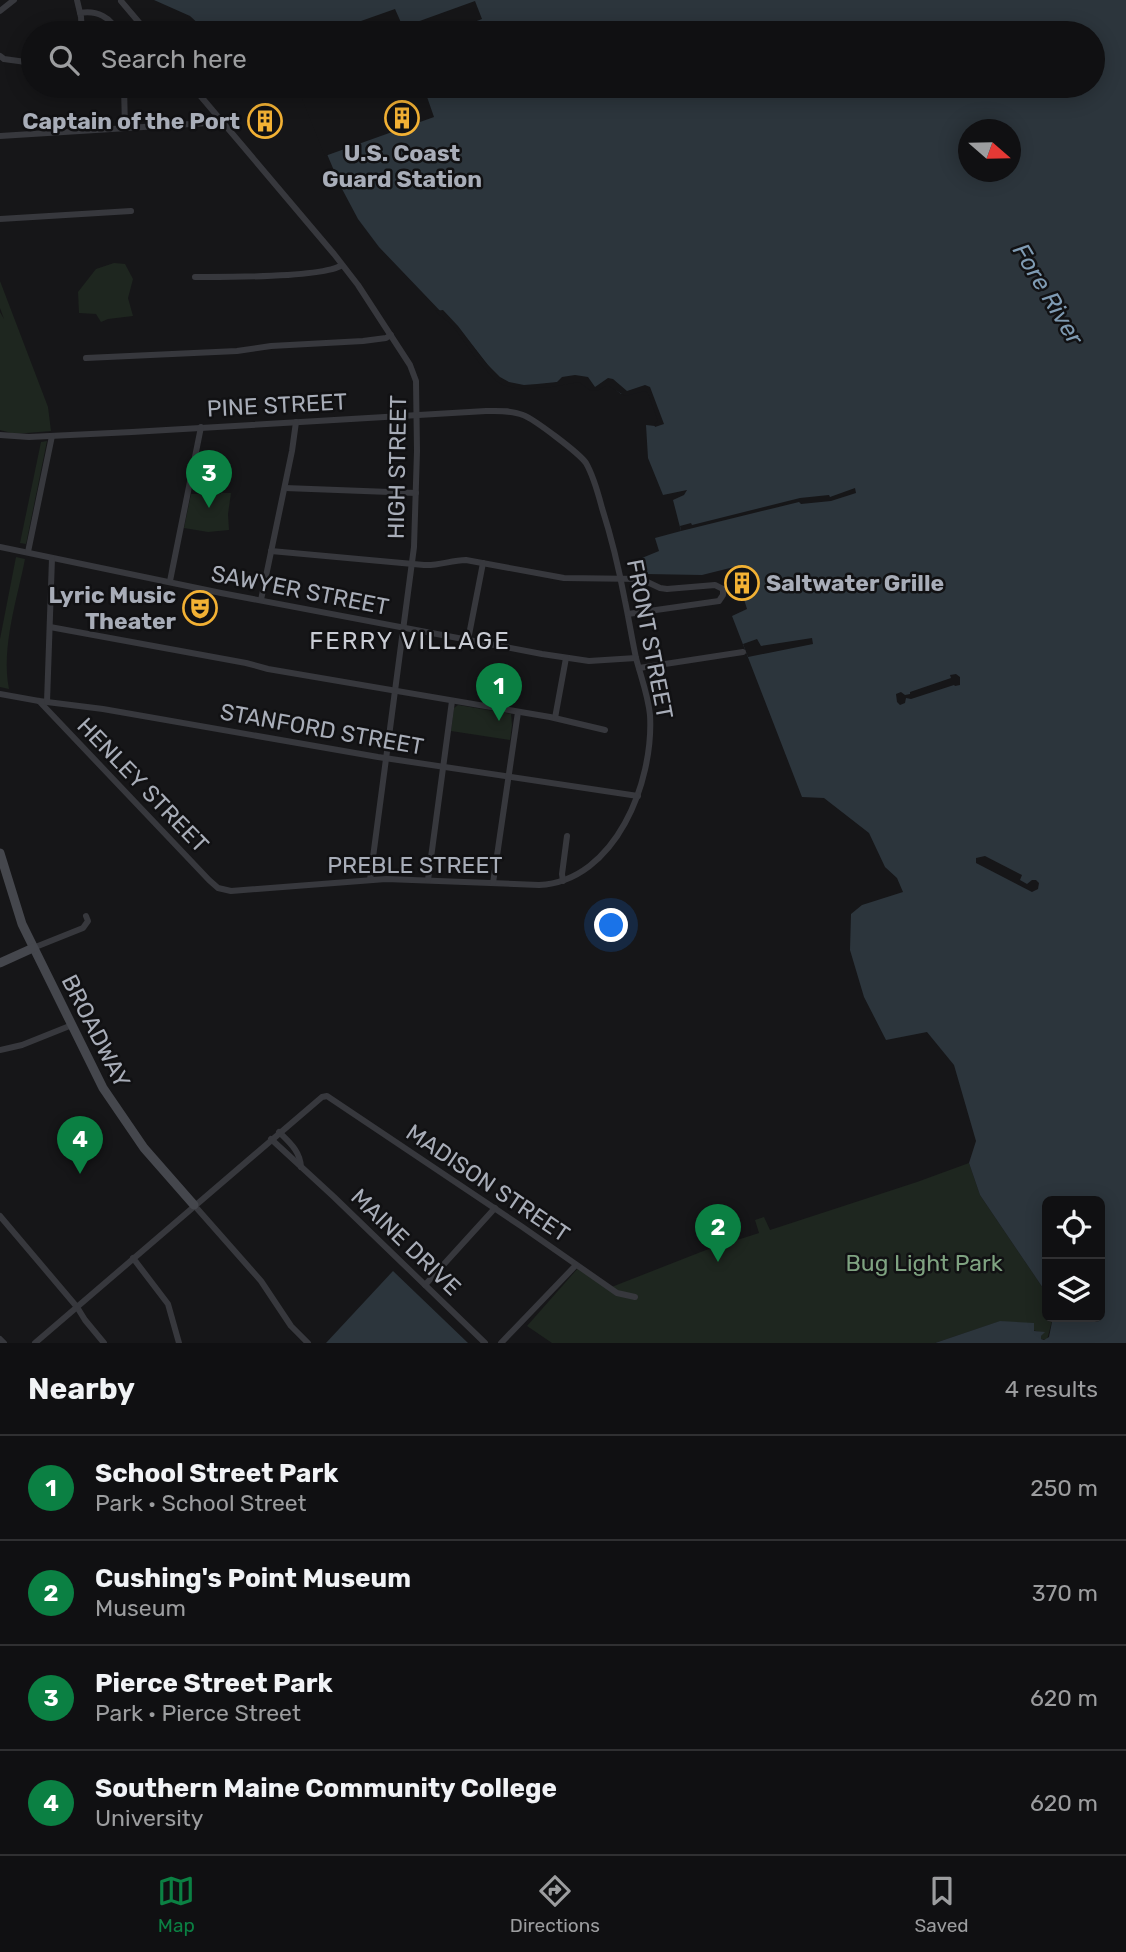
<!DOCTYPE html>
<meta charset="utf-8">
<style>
body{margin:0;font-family:Rubik,sans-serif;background:#1e1e20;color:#f1f3f6}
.controls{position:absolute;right:21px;bottom:21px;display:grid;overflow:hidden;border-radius:10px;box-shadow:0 4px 18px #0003}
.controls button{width:63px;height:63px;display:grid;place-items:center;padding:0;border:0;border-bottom:2px solid #303032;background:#101012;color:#f1f3f6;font:35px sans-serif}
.compass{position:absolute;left:958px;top:119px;width:63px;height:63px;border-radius:50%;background:#101012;box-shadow:0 4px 18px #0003;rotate:110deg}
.you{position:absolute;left:612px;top:926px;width:24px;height:24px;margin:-18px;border:5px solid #fff;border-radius:50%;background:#1a73e8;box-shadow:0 0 0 10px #1a73e833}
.badge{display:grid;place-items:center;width:46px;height:46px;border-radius:50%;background:#0b8043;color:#fff;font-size:23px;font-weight:700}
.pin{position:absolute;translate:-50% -58px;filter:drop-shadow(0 2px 4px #0008)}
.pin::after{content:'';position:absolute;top:37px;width:24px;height:21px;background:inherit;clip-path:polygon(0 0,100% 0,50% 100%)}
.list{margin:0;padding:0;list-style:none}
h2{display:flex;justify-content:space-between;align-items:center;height:91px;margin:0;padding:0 28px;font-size:30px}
h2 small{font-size:23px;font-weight:400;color:#9c9d9f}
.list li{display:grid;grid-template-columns:46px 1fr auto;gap:21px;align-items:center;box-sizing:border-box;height:105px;padding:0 28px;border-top:2px solid #303032}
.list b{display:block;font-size:26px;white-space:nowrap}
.list p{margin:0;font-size:23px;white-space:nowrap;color:#9c9d9f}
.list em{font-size:23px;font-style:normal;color:#9c9d9f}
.icon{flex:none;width:38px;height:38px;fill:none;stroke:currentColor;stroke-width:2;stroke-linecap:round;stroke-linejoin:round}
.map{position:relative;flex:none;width:1126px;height:1343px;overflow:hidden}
.search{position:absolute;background:#101012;box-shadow:0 4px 18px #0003;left:21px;right:21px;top:21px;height:77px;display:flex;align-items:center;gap:18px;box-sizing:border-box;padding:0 24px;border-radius:38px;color:#9c9d9f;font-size:26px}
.sheet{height:511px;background:#101012}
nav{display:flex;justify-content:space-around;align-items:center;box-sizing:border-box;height:98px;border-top:2px solid #303032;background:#101012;font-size:19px;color:#9c9d9f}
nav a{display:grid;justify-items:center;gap:4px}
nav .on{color:#0b8043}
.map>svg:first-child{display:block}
</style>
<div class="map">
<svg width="1126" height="1343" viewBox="0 0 1126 1343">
<rect width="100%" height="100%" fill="#161618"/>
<g fill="#1e261f">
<path d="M 114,263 L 125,264 L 133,279 L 128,298 L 133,316 L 108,319 L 101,322 L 96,314 L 79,313 L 78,292 L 96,269 Z"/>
<path d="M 0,281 L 48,407 L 51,431 L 15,434 L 0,430 L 0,312 L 4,319 L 0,308 Z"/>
<path d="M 47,441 L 26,544 L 20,543 L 41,442 Z"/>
<path d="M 221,493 L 231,493 L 228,514 L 229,530 L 208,532 L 184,528 L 191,494 L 221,494 Z"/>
<path d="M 16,557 L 25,559 C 17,600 1,647 9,689 L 0,687 L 0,639 Z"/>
<path d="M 458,705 L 511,714 L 512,725 L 510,740 L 451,731 L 454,708 Z"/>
<path d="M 969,1163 L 980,1195 L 1047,1294 L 1047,1317 L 1053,1317 L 1047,1340 L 1041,1339 L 1041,1336 L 1043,1333 L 1001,1321 L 935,1343 L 552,1343 L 527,1326 L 579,1267 L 609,1288 L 706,1250 L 759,1233 L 755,1220 L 764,1217 L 770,1230 L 917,1182 Z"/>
</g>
<g fill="#2c353c" fill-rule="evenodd">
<path d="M 154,0 L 1126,0 L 1126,1343 L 935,1343 L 1000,1321 L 1034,1323 L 1034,1331 L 1045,1332 L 1041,1336 L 1041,1339 L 1044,1340 L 1049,1337 L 1053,1317 L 1100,1317 L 1100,1201 L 1047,1201 L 1047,1294 L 980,1195 L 969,1163 L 976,1141 L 954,1065 L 927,1032 L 886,1040 L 864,997 L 850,950 L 851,914 L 862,905 L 903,892 L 897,878 L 885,867 L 869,833 L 824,798 L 802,797 L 732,616 L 747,609 L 734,567 L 702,575 L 646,574 L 637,560 L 659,551 L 655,538 L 681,531 L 673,500 L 684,495 L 687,490 L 663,495 L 648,458 L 646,425 L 655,426 L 660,423 L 647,389 L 621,394 L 611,386 L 605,384 L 599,389 L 579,380 L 520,387 L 500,380 L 467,339 L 379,247 L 358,219 L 341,187 L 298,86 L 1093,86 L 1093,33 L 229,33 L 202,27 L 190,16 ZM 968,130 L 1010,130 L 1010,172 L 968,172 Z"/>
<path d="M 393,1271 L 468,1343 L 326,1343 Z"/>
</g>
<g fill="#161618">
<path d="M 475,1 L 482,19 L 446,33 L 327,33 L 395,9 L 403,27 Z"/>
<path d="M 297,86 L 449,86 L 426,94 L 434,117 L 325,156 Z"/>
<path d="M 443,310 L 458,326 L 487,364 L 500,377 L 509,382 L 524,385 L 537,384 L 557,382 L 562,377 L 575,375 L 588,377 L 595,387 L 608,378 L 613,379 L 627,391 L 645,385 L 650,387 L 664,424 L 655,427 L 654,424 L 658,421 L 648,393 L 645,391 L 625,396 L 609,386 L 606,386 L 599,390 L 591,391 L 579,382 L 552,387 L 519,389 L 503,385 L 496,381 L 478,361 L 453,326 L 435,311 Z"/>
<path d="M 855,488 L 856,493 L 831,501 L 801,504 L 799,502 L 681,531 L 680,526 L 691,523 L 692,525 L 800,498 L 829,495 L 830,497 Z"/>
<path d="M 812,638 L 813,644 L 748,657 L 743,644 L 757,639 L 761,646 Z"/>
<path d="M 956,674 L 960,677 L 960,685 L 955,686 L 954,685 L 911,699 L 906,698 L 905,703 L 900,705 L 897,702 L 896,694 L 901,692 L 905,695 L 910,694 L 910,692 L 951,678 L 950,675 Z"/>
<path d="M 985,856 L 1022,875 L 1020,880 L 1027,884 L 1032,880 L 1036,880 L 1039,883 L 1038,889 L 1032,892 L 976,863 L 976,858 Z"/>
</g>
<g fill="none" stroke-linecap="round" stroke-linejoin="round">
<g stroke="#37383d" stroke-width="6">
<path d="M 77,0 L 81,17 L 82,33"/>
<path d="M 121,1 L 148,33"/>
<path d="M 0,11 L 14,0"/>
<path d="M 80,13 C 96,10 112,17 117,33"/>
<path d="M 0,56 L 4,59 L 33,63"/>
<path d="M 124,86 L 125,128"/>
<path d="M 192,86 L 334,254 L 358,285 L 410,365 L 416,381 L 417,451 L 414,547 L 370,880"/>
<path d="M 0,136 L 223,122"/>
<path d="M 0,219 L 131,211"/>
<path d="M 195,277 C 222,277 324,278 342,265"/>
<path d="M 86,358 L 237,351 L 271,346 L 363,341 L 386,338 L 391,335"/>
<path d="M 0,435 L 29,437 L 132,432 L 486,411 C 498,411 511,410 523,415 C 534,419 579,453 586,463 C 594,477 598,493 602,508 C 612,539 619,569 625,601 C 629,620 632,639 636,658 C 641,677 648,695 650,715 C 654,781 616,881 539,885 L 386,879 L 231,891 L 218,888 L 209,880 L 39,701"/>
<path d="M 285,488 L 416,493"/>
<path d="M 0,547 L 221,593 L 542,654 L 589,661 L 636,658"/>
<path d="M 271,551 L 424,565 C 439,566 451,560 466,560 L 564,578 L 641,579 L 660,588 L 667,589 L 715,585 L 723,589 L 723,595 L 719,601 L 628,614"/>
<path d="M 28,552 L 52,436"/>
<path d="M 170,581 L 201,427"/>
<path d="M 261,600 L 292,451 L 296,422"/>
<path d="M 50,627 L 246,663 L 268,669 L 550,717 L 605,730"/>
<path d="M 468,640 L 483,563"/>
<path d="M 639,668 L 743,652"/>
<path d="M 0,694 L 39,701 L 103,709 L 378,757 L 638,796"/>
<path d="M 47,702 L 52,558"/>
<path d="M 555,718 L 566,658"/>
<path d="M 428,880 L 452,701"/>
<path d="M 563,881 L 562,874 L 567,836"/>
<path d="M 493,883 L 518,712"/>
<path d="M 33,948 L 83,928 L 88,921 L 86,916"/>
<path d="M 0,1050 L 22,1045 L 72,1025"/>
<path d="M 279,1132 C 290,1143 300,1151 301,1167"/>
<path d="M 271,1139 L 334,1197 L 485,1343"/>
<path d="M 194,1205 L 261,1281 L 291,1326 L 308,1343"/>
<path d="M 0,1216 L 77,1307 L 85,1320 L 104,1343"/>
<path d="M 133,1258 L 168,1304 L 179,1343"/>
<path d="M 425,1285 L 495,1208"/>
<path d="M 0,1339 L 4,1343"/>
<path d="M 35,1343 L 322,1097 L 327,1096 L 521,1226 L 617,1293 L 635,1297"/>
<path d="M 501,1343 L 576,1265"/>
</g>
<g stroke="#45474d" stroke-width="9">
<path d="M 0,853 L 22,924 L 103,1088 L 144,1148 L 194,1205"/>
<path d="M 0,963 L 33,948"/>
</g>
</g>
<defs>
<g id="building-ring" transform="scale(1.75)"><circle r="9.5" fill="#111113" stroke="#f2b134" stroke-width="1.5"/><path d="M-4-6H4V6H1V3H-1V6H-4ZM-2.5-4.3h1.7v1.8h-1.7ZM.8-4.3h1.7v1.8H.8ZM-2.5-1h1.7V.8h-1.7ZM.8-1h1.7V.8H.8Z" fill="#f2b134"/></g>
<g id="theatre-ring" transform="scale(1.75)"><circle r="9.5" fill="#111113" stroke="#f2b134" stroke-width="1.5"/><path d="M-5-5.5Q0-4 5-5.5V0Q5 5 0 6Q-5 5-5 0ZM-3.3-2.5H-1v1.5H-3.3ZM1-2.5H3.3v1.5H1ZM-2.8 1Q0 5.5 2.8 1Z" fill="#f2b134"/></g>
</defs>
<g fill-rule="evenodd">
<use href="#building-ring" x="402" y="118"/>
<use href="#building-ring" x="265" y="121"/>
<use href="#building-ring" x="742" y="583"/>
<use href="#theatre-ring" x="200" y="608"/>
</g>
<g text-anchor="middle" stroke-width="5" stroke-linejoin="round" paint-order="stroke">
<g font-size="23" font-weight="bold" fill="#a8adb8" stroke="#111113" text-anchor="end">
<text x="240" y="129">Captain of the Port</text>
<text x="402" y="161" text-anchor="middle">U.S. Coast<tspan x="402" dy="26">Guard Station</tspan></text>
<text x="766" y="591" text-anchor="start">Saltwater Grille</text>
<text x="176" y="603">Lyric Music<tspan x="176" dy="26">Theater</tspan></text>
</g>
<g font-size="23" fill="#a8adb8" stroke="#111113">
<text transform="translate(277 405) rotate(-3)" y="8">PINE STREET</text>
<text transform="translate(397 467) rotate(-89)" y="8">HIGH STREET</text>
<text transform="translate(300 590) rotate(11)" y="8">SAWYER STREET</text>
<text transform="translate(650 639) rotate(79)" y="8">FRONT STREET</text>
<text transform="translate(322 729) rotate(10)" y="8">STANFORD STREET</text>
<text transform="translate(143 785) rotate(46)" y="8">HENLEY STREET</text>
<text x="415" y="873">PREBLE STREET</text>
<text transform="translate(96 1031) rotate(63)" y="8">BROADWAY</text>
<text transform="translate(488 1183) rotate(34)" y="8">MADISON STREET</text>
<text transform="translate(406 1242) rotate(44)" y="8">MAINE DRIVE</text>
</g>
<g font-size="23" fill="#7fa381" stroke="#111113">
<text x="924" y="1271">Bug Light Park</text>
</g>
<g font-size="24" font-style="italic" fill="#7f9bb3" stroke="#111113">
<text transform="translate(1048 294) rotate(59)" y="8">Fore River</text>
</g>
<g font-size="24" letter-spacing="2" fill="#c9ccd4" stroke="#111113">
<text x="410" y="649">FERRY VILLAGE</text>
</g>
</g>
</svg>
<div class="controls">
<button><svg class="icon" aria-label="locate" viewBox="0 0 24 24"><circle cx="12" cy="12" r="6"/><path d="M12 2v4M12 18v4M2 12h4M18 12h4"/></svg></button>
<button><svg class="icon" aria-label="layers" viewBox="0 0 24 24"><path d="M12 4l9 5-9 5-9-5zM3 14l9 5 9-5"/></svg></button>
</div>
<svg class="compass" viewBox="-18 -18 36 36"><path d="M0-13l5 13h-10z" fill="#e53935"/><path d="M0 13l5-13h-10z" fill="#9c9d9f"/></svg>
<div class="you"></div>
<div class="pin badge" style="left:499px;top:721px">1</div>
<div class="pin badge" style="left:718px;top:1262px">2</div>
<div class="pin badge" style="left:209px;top:508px">3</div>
<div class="pin badge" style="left:80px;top:1174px">4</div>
<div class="search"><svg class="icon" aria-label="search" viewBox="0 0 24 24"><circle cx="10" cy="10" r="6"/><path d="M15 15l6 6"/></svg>Search here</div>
</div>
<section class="sheet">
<h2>Nearby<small>4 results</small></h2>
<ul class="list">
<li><span class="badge">1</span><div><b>School Street Park</b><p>Park · School Street</p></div><em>250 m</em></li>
<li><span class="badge">2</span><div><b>Cushing's Point Museum</b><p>Museum</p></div><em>370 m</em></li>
<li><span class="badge">3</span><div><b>Pierce Street Park</b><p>Park · Pierce Street</p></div><em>620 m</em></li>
<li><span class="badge">4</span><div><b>Southern Maine Community College</b><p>University</p></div><em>620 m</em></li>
</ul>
</section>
<nav>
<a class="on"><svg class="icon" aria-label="map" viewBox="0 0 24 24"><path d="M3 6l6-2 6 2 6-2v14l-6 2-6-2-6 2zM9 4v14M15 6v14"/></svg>Map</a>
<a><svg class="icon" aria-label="directions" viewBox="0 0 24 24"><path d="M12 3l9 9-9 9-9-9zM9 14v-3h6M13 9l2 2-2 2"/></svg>Directions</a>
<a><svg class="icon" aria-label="saved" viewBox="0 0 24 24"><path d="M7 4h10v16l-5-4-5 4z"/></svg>Saved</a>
</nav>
